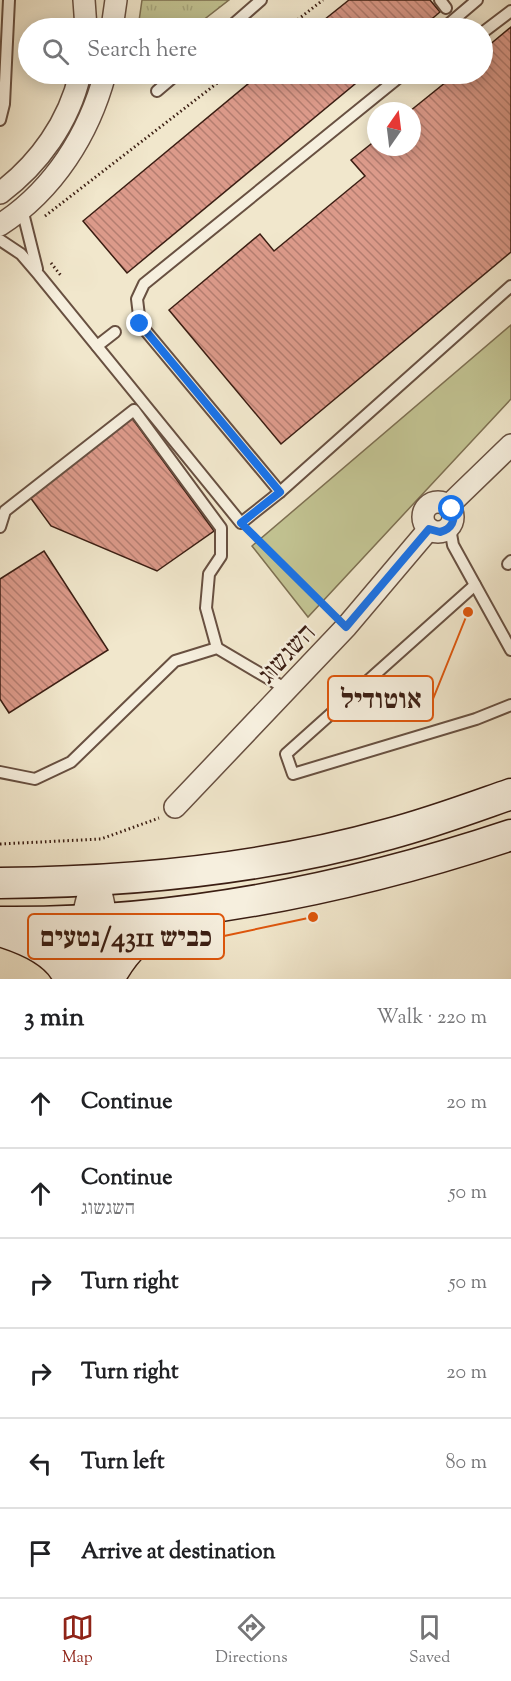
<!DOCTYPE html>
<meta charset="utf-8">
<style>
body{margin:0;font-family:"Sorts Mill Goudy","Frank Ruhl Libre",serif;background:#f6f6f6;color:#202124}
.compass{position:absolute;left:367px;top:102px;width:54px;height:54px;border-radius:50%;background:#fff;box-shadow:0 3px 15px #0003;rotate:14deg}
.stop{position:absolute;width:18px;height:18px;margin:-14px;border:4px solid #1a73e8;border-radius:50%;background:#fff}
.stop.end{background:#1a73e8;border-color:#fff;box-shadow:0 2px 6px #0008}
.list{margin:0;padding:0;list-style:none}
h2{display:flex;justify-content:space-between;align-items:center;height:78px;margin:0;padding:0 24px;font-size:26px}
h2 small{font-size:20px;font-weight:400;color:#757577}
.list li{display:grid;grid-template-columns:39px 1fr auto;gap:18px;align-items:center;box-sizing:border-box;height:90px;padding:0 24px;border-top:2px solid #e0e0e0}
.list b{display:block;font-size:22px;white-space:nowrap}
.list p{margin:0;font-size:20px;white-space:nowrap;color:#757577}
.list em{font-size:20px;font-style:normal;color:#757577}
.icon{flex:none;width:33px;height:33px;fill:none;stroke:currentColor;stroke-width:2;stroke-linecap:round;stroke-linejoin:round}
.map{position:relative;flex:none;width:511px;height:979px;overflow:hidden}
.search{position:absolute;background:#fff;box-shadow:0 3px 15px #0003;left:18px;right:18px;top:18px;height:66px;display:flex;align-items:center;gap:15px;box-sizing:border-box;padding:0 21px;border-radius:33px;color:#757577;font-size:22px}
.sheet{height:618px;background:#fff}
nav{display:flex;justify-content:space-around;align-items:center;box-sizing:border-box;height:84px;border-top:2px solid #e0e0e0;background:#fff;font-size:16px;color:#757577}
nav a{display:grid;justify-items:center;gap:3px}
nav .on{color:#8f2418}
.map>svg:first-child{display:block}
</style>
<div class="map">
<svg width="511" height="979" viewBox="0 0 511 979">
<defs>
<pattern id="park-tufts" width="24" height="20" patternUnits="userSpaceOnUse" patternTransform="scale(1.5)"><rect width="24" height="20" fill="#c2c392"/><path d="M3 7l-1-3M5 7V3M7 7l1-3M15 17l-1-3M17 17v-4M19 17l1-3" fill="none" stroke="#a8a77d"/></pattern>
<pattern id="building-back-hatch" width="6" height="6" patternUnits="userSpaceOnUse" patternTransform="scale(1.5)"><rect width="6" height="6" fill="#dc9a8a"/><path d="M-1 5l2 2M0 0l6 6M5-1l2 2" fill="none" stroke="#b47d70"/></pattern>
</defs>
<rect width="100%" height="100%" fill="#f1e7cc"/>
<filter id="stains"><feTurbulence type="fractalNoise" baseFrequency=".00333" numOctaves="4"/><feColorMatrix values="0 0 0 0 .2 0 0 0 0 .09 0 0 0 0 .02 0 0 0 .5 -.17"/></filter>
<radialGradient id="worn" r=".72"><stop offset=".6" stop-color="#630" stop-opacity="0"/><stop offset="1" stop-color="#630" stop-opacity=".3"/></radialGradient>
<path fill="#c2c392" stroke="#7e7052" stroke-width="1.5" d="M 511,325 L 511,399 L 308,617 L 252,546 Z"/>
<path fill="url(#park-tufts)" stroke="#7e7052" stroke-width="1.5" d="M 142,0 L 229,0 L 193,28 L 138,28 Z"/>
<g fill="url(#building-back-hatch)" stroke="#3b1e13" stroke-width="1.5">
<path d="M 349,0 L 430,0 L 440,12 L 421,28 L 314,28 Z"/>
<path d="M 511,27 L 511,252 L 281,444 L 169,310 L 260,234 L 274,251 L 365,176 L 351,160 L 376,140 L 376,147 L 412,147 L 410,111 L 456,74 L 482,74 L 482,51 Z"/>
<path d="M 260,74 L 367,74 L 127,273 L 83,221 Z"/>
<path d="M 132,418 L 214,531 L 157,571 L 51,526 L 27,493 Z"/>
<path d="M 44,551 L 108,650 L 9,713 L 0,699 L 0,579 Z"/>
</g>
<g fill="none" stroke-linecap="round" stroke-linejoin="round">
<g stroke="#685041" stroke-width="14">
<g id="service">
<path d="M 440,0 L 446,8"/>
<path d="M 229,28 L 261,0"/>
<path d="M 444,28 L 477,0"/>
<path d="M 482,33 L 511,11"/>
<path d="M 157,91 L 177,74"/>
<path d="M 0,120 L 4,104 L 9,0"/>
<path d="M 22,209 L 37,269"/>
<path d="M 0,240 L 21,254 L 39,275 L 241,523 L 280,492 L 511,286"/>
<path d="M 97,346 L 115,332"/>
<path d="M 280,492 L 140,324 L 137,299 L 144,284 L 403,74"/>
<path d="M 0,527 L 5,511 L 134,410 L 221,528 L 221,556 L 209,574 L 206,608 L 217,648"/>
<path d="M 450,528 L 453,545 L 511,650"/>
<path d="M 508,564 L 511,561"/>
<path d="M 475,585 L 286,754 L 293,774 L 476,719 L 511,705"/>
<path d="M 0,772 L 35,779 L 71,762 L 175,661 L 217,648 L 288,690"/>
</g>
</g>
<g stroke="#685041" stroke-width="24">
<g id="minor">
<path d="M 84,0 L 86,28"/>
<path d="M 112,28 L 116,0"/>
<path d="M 0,193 C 39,164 69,122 80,74"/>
<path d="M 0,225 C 54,190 89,134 105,74"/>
<circle cx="438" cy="517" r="15"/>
<path d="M 449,505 L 511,445"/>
<path d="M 175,807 L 346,627 L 429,529"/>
</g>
</g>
<g stroke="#685041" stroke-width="30">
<g id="tertiary">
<path d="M 95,881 C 105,917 108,941 101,979"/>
<path d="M 79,979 L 85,920 L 90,900"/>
</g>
</g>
<g stroke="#3b1e13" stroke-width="33">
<g id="secondary">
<path d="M 0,883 C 130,882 264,869 389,834 C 431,823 471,808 511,794"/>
<path d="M 0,922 C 174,924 346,890 511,835"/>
<path d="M 0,931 C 26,939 59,952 69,979"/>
<path d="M 109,979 C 127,945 142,936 175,917"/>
</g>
</g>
<g stroke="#3b1e13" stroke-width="3" stroke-dasharray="1.5 3" stroke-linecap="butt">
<path d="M 287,28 L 323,0"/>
<path d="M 45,216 L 229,74"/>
<path d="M 51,263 L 62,277"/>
<path d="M 252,534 L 332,613"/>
<path d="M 0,844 L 101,839 L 159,818"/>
</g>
<use href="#service" stroke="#f6efde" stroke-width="10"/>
<use href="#minor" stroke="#f6efde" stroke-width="21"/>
<use href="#tertiary" stroke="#f6efde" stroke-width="27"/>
<use href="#secondary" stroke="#f6efde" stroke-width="30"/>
</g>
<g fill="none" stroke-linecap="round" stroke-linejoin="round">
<path stroke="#1a73e8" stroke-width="8" d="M 140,324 L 280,492 L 241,523 L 346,627 L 429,529 L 440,532 C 452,529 456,520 452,509"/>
</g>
<g text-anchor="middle" stroke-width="4.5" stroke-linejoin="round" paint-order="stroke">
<g font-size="26" fill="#3b1e13" stroke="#f6efde">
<text transform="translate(286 653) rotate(-47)" y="9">השגשוג</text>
</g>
</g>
<path fill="none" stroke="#df560c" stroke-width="2" d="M468 612L433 699M313 917L224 936"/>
<g fill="#df560c" stroke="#f6efde" stroke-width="2">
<circle cx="468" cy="612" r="6"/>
<circle cx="313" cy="917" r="6"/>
</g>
<g fill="#f6efde" stroke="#df560c" stroke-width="2">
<rect x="328" y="676" width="105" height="45" rx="6"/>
<rect x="28" y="914" width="196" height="45" rx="6"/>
</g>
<g font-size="27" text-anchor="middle" font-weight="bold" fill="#3b1e13">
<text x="381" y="708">אוטודיל</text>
<text x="126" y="946">כביש 4311/נטעים</text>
</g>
<rect width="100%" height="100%" filter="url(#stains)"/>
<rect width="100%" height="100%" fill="url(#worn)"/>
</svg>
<svg class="compass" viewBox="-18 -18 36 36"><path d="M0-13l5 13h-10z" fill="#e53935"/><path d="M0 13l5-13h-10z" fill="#757577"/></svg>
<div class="stop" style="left:452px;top:509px"></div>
<div class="stop end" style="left:140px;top:324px"></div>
<div class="search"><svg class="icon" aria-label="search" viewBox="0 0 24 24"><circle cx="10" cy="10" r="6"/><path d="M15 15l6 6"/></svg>Search here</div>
</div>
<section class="sheet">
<h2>3 min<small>Walk · 220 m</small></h2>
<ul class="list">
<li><svg class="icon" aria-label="ahead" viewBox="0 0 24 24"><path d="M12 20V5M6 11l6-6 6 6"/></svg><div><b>Continue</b></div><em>20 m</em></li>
<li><svg class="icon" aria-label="ahead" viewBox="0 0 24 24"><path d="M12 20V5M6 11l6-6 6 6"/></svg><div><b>Continue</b><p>השגשוג</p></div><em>50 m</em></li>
<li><svg class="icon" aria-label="right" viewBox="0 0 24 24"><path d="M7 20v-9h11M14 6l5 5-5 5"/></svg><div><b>Turn right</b></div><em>50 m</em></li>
<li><svg class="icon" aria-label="right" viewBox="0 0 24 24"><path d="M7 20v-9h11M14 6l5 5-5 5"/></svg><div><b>Turn right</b></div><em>20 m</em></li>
<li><svg class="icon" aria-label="left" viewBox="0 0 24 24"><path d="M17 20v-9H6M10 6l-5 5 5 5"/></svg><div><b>Turn left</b></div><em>80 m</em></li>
<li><svg class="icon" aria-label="arrive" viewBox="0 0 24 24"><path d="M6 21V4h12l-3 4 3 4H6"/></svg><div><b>Arrive at destination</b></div></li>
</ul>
</section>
<nav>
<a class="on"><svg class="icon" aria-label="map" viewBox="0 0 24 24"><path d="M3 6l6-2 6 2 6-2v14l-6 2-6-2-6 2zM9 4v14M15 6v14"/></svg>Map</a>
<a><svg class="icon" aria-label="directions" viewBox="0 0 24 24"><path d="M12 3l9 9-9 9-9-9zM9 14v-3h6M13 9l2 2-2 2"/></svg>Directions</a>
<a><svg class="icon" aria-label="saved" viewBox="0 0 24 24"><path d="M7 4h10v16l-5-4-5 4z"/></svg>Saved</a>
</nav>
